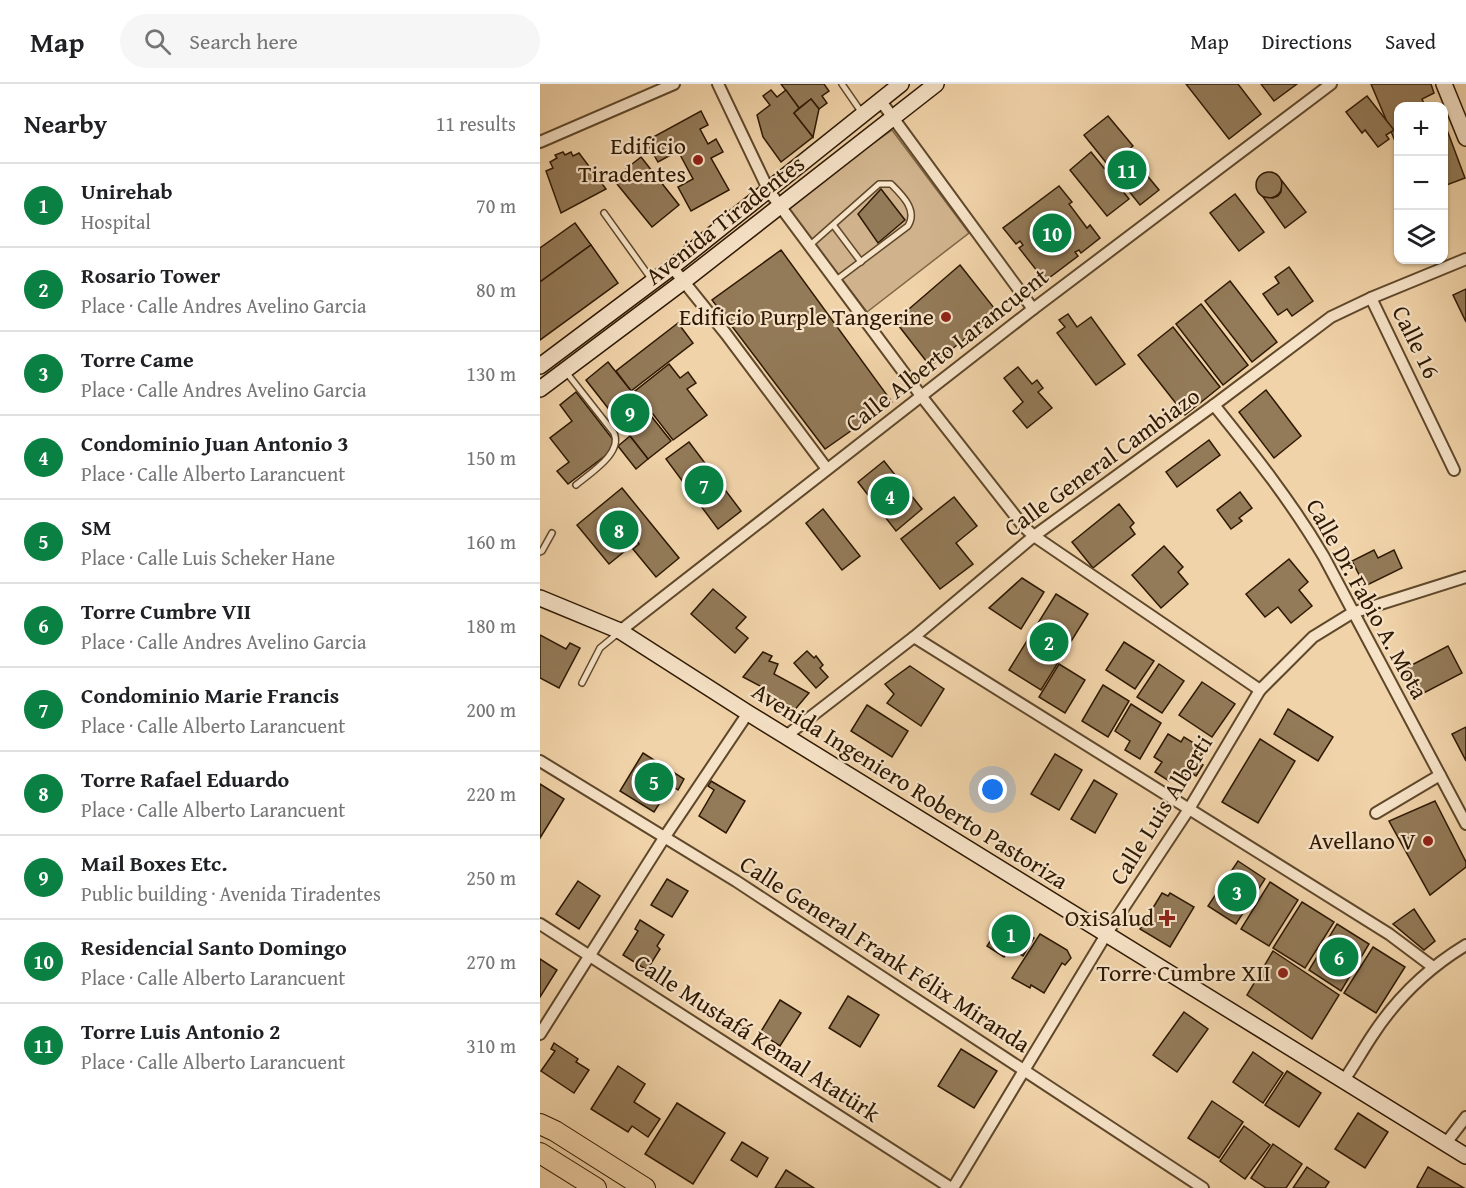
<!DOCTYPE html>
<meta charset="utf-8">
<style>
body{margin:0;font-family:"Gentium Book Plus",serif;background:#f6f6f6;color:#202124}
.controls{position:absolute;right:18px;top:18px;display:grid;overflow:hidden;border-radius:12px;box-shadow:0 2px 4px #0004}
.controls button{width:54px;height:54px;display:grid;place-items:center;padding:0;border:0;border-bottom:2px solid #e0e0e0;background:#fff;color:#202124;font:30px sans-serif}
.you{position:absolute;left:453px;top:706px;width:21px;height:21px;margin:-15px;border:4px solid #fff;border-radius:50%;background:#1a73e8;box-shadow:0 0 0 9px #1a73e833}
.badge{display:grid;place-items:center;width:39px;height:39px;border-radius:50%;background:#0b8043;color:#fff;font-size:20px;font-weight:700}
.pin{position:absolute;translate:-50% -50%;border:3px solid #fff;box-shadow:0 2px 6px #0006}
.list{margin:0;padding:0;list-style:none}
h2{display:flex;justify-content:space-between;align-items:center;height:78px;margin:0;padding:0 24px;font-size:26px}
h2 small{font-size:20px;font-weight:400;color:#757577}
.list li{display:grid;grid-template-columns:39px 1fr auto;gap:18px;align-items:center;box-sizing:border-box;height:84px;padding:0 24px;border-top:2px solid #e0e0e0}
.list b{display:block;font-size:22px;white-space:nowrap}
.list p{margin:0;font-size:20px;white-space:nowrap;color:#757577}
.list em{font-size:20px;font-style:normal;color:#757577}
.icon{flex:none;width:33px;height:33px;fill:none;stroke:currentColor;stroke-width:2;stroke-linecap:round;stroke-linejoin:round}
.map{position:relative;flex:none;width:926px;height:1104px;overflow:hidden}
header{display:flex;align-items:center;gap:36px;box-sizing:border-box;height:84px;padding:0 30px;background:#fff;border-bottom:2px solid #e0e0e0}
header strong{font-size:28px}
nav{display:flex;gap:33px;margin-inline-start:auto;font-size:21px}
.search{width:420px;height:54px;background:#f6f6f6;display:flex;align-items:center;gap:15px;box-sizing:border-box;padding:0 21px;border-radius:33px;color:#757577;font-size:22px}
main{display:flex}
aside{flex:1;background:#fff}
.map>svg:first-child{display:block}
</style>
<header>
<strong>Map</strong>
<div class="search"><svg class="icon" aria-label="search" viewBox="0 0 24 24"><circle cx="10" cy="10" r="6"/><path d="M15 15l6 6"/></svg>Search here</div>
<nav><a>Map</a><a>Directions</a><a>Saved</a></nav>
</header>
<main>
<aside>
<h2>Nearby<small>11 results</small></h2>
<ul class="list">
<li><span class="badge">1</span><div><b>Unirehab</b><p>Hospital</p></div><em>70 m</em></li>
<li><span class="badge">2</span><div><b>Rosario Tower</b><p>Place · Calle Andres Avelino Garcia</p></div><em>80 m</em></li>
<li><span class="badge">3</span><div><b>Torre Came</b><p>Place · Calle Andres Avelino Garcia</p></div><em>130 m</em></li>
<li><span class="badge">4</span><div><b>Condominio Juan Antonio 3</b><p>Place · Calle Alberto Larancuent</p></div><em>150 m</em></li>
<li><span class="badge">5</span><div><b>SM</b><p>Place · Calle Luis Scheker Hane</p></div><em>160 m</em></li>
<li><span class="badge">6</span><div><b>Torre Cumbre VII</b><p>Place · Calle Andres Avelino Garcia</p></div><em>180 m</em></li>
<li><span class="badge">7</span><div><b>Condominio Marie Francis</b><p>Place · Calle Alberto Larancuent</p></div><em>200 m</em></li>
<li><span class="badge">8</span><div><b>Torre Rafael Eduardo</b><p>Place · Calle Alberto Larancuent</p></div><em>220 m</em></li>
<li><span class="badge">9</span><div><b>Mail Boxes Etc.</b><p>Public building · Avenida Tiradentes</p></div><em>250 m</em></li>
<li><span class="badge">10</span><div><b>Residencial Santo Domingo</b><p>Place · Calle Alberto Larancuent</p></div><em>270 m</em></li>
<li><span class="badge">11</span><div><b>Torre Luis Antonio 2</b><p>Place · Calle Alberto Larancuent</p></div><em>310 m</em></li>
</ul>
</aside>
<div class="map">
<svg width="926" height="1104" viewBox="0 0 926 1104">
<rect width="100%" height="100%" fill="#f1d3a9"/>
<filter id="stains"><feTurbulence type="fractalNoise" baseFrequency=".00333" numOctaves="4"/><feColorMatrix values="0 0 0 0 .2 0 0 0 0 .09 0 0 0 0 .02 0 0 0 .5 -.17"/></filter>
<radialGradient id="worn" r=".72"><stop offset=".6" stop-color="#630" stop-opacity="0"/><stop offset="1" stop-color="#630" stop-opacity=".3"/></radialGradient>
<path fill="#d0b38c" stroke="#7f6646" stroke-width="1.5" d="M 352,46 L 429,149 L 327,228 L 246,122 Z"/>
<g fill="#937a58" stroke="#2e1900" stroke-width="1.5">
<path d="M 241,0 L 284,0 L 289,7 L 282,12 L 287,19 L 279,25 L 271,15 L 259,24 Z"/>
<path d="M 646,0 L 698,0 L 721,30 L 689,55 Z"/>
<path d="M 721,0 L 757,0 L 734,17 Z"/>
<path d="M 831,0 L 891,0 L 894,9 L 882,15 L 885,22 L 858,22 L 858,64 Z"/>
<path d="M 231,6 L 237,13 L 246,6 L 259,24 L 254,29 L 273,53 L 241,78 L 223,53 L 217,31 L 230,21 L 223,12 Z"/>
<path d="M 827,12 L 854,46 L 846,51 L 849,55 L 838,63 L 825,46 L 822,49 L 806,28 Z"/>
<path d="M 271,15 L 279,25 L 273,53 L 254,29 Z"/>
<path d="M 161,27 L 168,41 L 160,45 L 168,60 L 176,55 L 183,68 L 171,74 L 189,106 L 151,127 L 138,103 L 153,95 L 138,67 L 118,78 L 106,57 Z"/>
<path d="M 568,32 L 593,62 L 587,67 L 619,106 L 600,121 L 544,51 Z"/>
<path d="M 904,38 L 925,94 L 904,102 Z"/>
<path d="M 23,68 L 25,71 L 31,68 L 33,72 L 39,69 L 66,105 L 21,129 L 6,87 L 13,84 L 10,78 L 17,74 L 15,71 Z"/>
<path d="M 551,68 L 589,115 L 567,132 L 530,86 Z"/>
<path d="M 101,73 L 139,121 L 112,143 L 73,95 Z"/>
<circle cx="729" cy="101" r="13"/>
<path d="M 742,97 L 766,128 L 745,144 L 723,113 L 733,114 L 738,112 L 741,108 Z"/>
<path d="M 519,102 L 532,118 L 529,120 L 547,144 L 550,141 L 560,154 L 541,169 L 539,166 L 535,168 L 538,172 L 505,197 L 479,164 L 483,161 L 480,157 L 476,160 L 463,144 Z"/>
<path d="M 341,105 L 365,136 L 338,159 L 318,130 Z"/>
<path d="M 695,110 L 724,148 L 699,167 L 670,129 Z"/>
<path d="M 35,139 L 51,161 L 0,198 L 0,164 Z"/>
<path d="M 51,161 L 78,199 L 0,256 L 0,198 Z"/>
<path d="M 241,166 L 352,318 L 285,365 L 172,216 Z"/>
<path d="M 420,181 L 458,229 L 390,282 L 355,237 Z"/>
<path d="M 749,183 L 773,217 L 752,232 L 747,225 L 738,231 L 723,210 L 739,199 L 735,193 Z"/>
<path d="M 690,197 L 737,258 L 712,278 L 665,217 Z"/>
<path d="M 926,205 L 926,238 L 913,211 Z"/>
<path d="M 661,220 L 708,281 L 683,301 L 636,240 Z"/>
<path d="M 528,230 L 537,243 L 551,233 L 585,280 L 556,301 L 517,249 L 525,243 L 519,236 Z"/>
<path d="M 138,239 L 153,259 L 91,307 L 76,287 Z"/>
<path d="M 633,243 L 680,303 L 645,331 L 598,271 Z"/>
<path d="M 68,278 L 131,357 L 108,375 L 46,296 Z"/>
<path d="M 129,280 L 140,294 L 148,288 L 156,299 L 147,305 L 167,331 L 133,356 L 95,307 Z"/>
<path d="M 478,283 L 492,300 L 497,296 L 503,304 L 498,308 L 512,324 L 487,344 L 473,327 L 483,318 L 464,294 Z"/>
<path d="M 726,306 L 761,352 L 734,374 L 699,328 Z"/>
<path d="M 36,308 L 78,362 L 28,400 L 17,387 L 29,378 L 10,354 L 32,337 L 20,321 Z"/>
<path d="M 90,352 L 108,375 L 96,385 L 78,362 Z"/>
<path d="M 669,356 L 680,371 L 637,403 L 626,388 Z"/>
<path d="M 149,358 L 201,427 L 178,445 L 126,375 Z"/>
<path d="M 344,377 L 382,425 L 356,447 L 318,398 Z"/>
<path d="M 82,404 L 139,474 L 116,493 L 93,465 L 99,460 L 92,452 L 82,460 L 86,466 L 69,480 L 37,441 Z"/>
<path d="M 700,408 L 712,424 L 699,434 L 702,437 L 691,445 L 677,426 Z"/>
<path d="M 414,413 L 437,442 L 416,459 L 433,480 L 400,505 L 361,455 Z"/>
<path d="M 579,420 L 594,439 L 590,443 L 595,450 L 553,484 L 532,458 Z"/>
<path d="M 283,425 L 320,472 L 302,486 L 266,439 Z"/>
<path d="M 624,462 L 643,483 L 638,488 L 648,500 L 621,524 L 592,491 Z"/>
<path d="M 834,466 L 838,474 L 854,466 L 862,484 L 825,502 L 812,477 Z"/>
<path d="M 749,475 L 768,498 L 759,506 L 772,522 L 751,539 L 738,523 L 725,533 L 706,510 Z"/>
<path d="M 482,494 L 504,508 L 481,545 L 449,524 Z"/>
<path d="M 173,505 L 206,533 L 196,544 L 208,554 L 195,569 L 151,530 Z"/>
<path d="M 516,510 L 548,530 L 501,606 L 469,586 Z"/>
<path d="M 0,551 L 26,565 L 30,559 L 40,564 L 19,604 L 0,594 Z"/>
<path d="M 584,558 L 614,577 L 595,605 L 566,586 Z"/>
<path d="M 908,562 L 922,589 L 878,612 L 864,585 Z"/>
<path d="M 267,567 L 274,574 L 276,572 L 283,581 L 280,584 L 288,593 L 276,604 L 254,579 Z"/>
<path d="M 223,568 L 232,572 L 229,577 L 238,580 L 234,590 L 269,609 L 252,629 L 222,610 L 224,604 L 203,593 Z"/>
<path d="M 519,580 L 545,596 L 525,629 L 499,613 Z"/>
<path d="M 619,580 L 644,597 L 622,629 L 597,613 Z"/>
<path d="M 370,582 L 404,605 L 381,642 L 347,619 L 354,610 L 345,600 Z"/>
<path d="M 662,598 L 695,620 L 672,653 L 639,631 Z"/>
<path d="M 563,601 L 589,617 L 568,653 L 542,637 Z"/>
<path d="M 591,620 L 621,639 L 600,675 L 585,666 L 590,657 L 575,647 Z"/>
<path d="M 327,621 L 368,647 L 352,673 L 311,647 Z"/>
<path d="M 748,625 L 793,653 L 778,677 L 734,650 Z"/>
<path d="M 926,643 L 926,677 L 912,650 Z"/>
<path d="M 628,650 L 641,658 L 644,653 L 665,666 L 657,677 L 663,681 L 656,692 L 648,687 L 642,696 L 633,691 L 629,697 L 615,688 L 622,678 L 614,673 Z"/>
<path d="M 720,655 L 755,677 L 718,739 L 682,718 Z"/>
<path d="M 103,669 L 144,695 L 138,706 L 131,701 L 114,728 L 80,707 Z"/>
<path d="M 515,670 L 542,686 L 519,726 L 491,710 Z"/>
<path d="M 554,696 L 577,710 L 555,749 L 531,735 Z"/>
<path d="M 171,697 L 205,717 L 186,749 L 159,732 L 174,706 L 168,702 Z"/>
<path d="M 0,700 L 24,715 L 0,754 Z"/>
<path d="M 895,717 L 926,778 L 926,783 L 890,811 L 849,737 Z"/>
<path d="M 698,777 L 725,795 L 696,840 L 668,822 Z"/>
<path d="M 127,795 L 148,807 L 132,833 L 111,821 Z"/>
<path d="M 38,797 L 60,812 L 39,845 L 16,830 Z"/>
<path d="M 730,798 L 758,816 L 729,862 L 701,845 Z"/>
<path d="M 622,809 L 628,812 L 630,809 L 654,823 L 630,863 L 600,845 Z"/>
<path d="M 762,818 L 794,838 L 765,884 L 733,864 Z"/>
<path d="M 874,825 L 895,857 L 884,866 L 853,840 Z"/>
<path d="M 100,836 L 124,851 L 117,862 L 120,865 L 107,886 L 83,871 L 98,847 L 95,845 Z"/>
<path d="M 464,836 L 471,840 L 474,837 L 482,842 L 480,845 L 494,854 L 483,872 L 470,864 L 464,873 L 447,862 Z"/>
<path d="M 797,840 L 829,860 L 801,907 L 769,886 Z"/>
<path d="M 500,850 L 527,866 L 531,874 L 525,881 L 522,879 L 504,909 L 491,901 L 490,904 L 472,894 Z"/>
<path d="M 833,863 L 865,883 L 836,929 L 804,909 Z"/>
<path d="M 733,867 L 799,911 L 772,955 L 707,911 Z"/>
<path d="M 0,875 L 17,886 L 0,913 Z"/>
<path d="M 308,912 L 339,931 L 320,963 L 289,944 Z"/>
<path d="M 240,916 L 261,929 L 240,962 L 220,949 Z"/>
<path d="M 644,928 L 668,945 L 637,988 L 613,971 Z"/>
<path d="M 14,959 L 38,975 L 36,978 L 49,986 L 34,1009 L 1,987 L 15,967 L 11,965 Z"/>
<path d="M 421,965 L 457,987 L 434,1024 L 398,1002 Z"/>
<path d="M 713,968 L 743,989 L 723,1019 L 693,998 Z"/>
<path d="M 78,982 L 105,1000 L 94,1018 L 120,1035 L 108,1053 L 92,1042 L 88,1048 L 51,1025 Z"/>
<path d="M 747,987 L 781,1009 L 759,1043 L 725,1021 Z"/>
<path d="M 672,1017 L 703,1038 L 679,1074 L 648,1054 Z"/>
<path d="M 137,1019 L 185,1049 L 153,1100 L 105,1070 Z"/>
<path d="M 818,1029 L 848,1048 L 825,1084 L 795,1065 Z"/>
<path d="M 704,1042 L 730,1061 L 705,1095 L 680,1077 Z"/>
<path d="M 202,1058 L 228,1074 L 217,1093 L 191,1076 Z"/>
<path d="M 733,1060 L 762,1080 L 746,1104 L 726,1104 L 711,1094 Z"/>
<path d="M 767,1083 L 789,1098 L 785,1104 L 753,1104 Z"/>
<path d="M 888,1083 L 924,1104 L 880,1104 L 877,1103 Z"/>
<path d="M 246,1086 L 274,1104 L 235,1104 Z"/>
</g>
<g fill="none" stroke-linecap="round" stroke-linejoin="round">
<g stroke="#5f482a" stroke-width="8">
<g id="lane">
<path d="M 302,0 L 322,29"/>
<path d="M 64,129 L 112,196"/>
<path d="M 294,142 L 321,178"/>
<path d="M 269,162 L 339,100 L 351,100 C 362,111 378,126 368,142 L 295,197"/>
<path d="M 26,288 L 74,349 C 83,369 50,389 36,401"/>
<path d="M 0,468 L 2,467 L 12,449"/>
<path d="M 42,599 L 60,564 L 77,550"/>
</g>
</g>
<g stroke="#5f482a" stroke-width="14">
<g id="street">
<path d="M 178,0 L 229,107 L 240,122 L 382,313 L 484,443 L 494,452 L 720,606"/>
<path d="M 340,16 L 493,225"/>
<path d="M 0,58 L 134,0"/>
<path d="M 132,183 L 186,250 L 287,385"/>
<path d="M 831,214 L 914,386"/>
<path d="M 674,321 C 715,372 751,417 784,473 L 926,740"/>
<path d="M 80,547 L 493,225 L 791,0"/>
<path d="M 374,553 L 849,850 L 893,883"/>
<path d="M 246,652 L 374,553 L 494,452 L 674,321 L 791,233 L 831,214 L 926,175"/>
<path d="M 0,677 L 196,797 L 663,1104"/>
<path d="M 836,729 L 900,691"/>
<path d="M 0,840 L 411,1104"/>
<path d="M 0,950 L 124,754 L 208,629"/>
<path d="M 804,996 C 814,982 822,967 832,952 C 856,915 888,884 926,861"/>
<path d="M 906,1059 L 926,1033"/>
<path d="M 413,1104 L 567,849 L 649,725 L 720,606 L 773,553 L 812,529 L 926,493"/>
</g>
</g>
<g stroke="#2e1900" stroke-width="18">
<g id="secondary">
<path d="M 904,0 L 926,54"/>
<path d="M 0,282 L 132,183 L 361,0"/>
<path d="M 0,305 L 144,197 L 396,0"/>
<path d="M 0,514 L 80,547 L 208,629 L 926,1072"/>
</g>
</g>
<g stroke="#2e1900" stroke-width="22">
<g id="highway">
<path d="M 0,1040 L 15,1047 L 105,1104"/>
<path d="M 0,1069 L 56,1104"/>
</g>
</g>
<use href="#lane" stroke="#f6e2c7" stroke-width="5"/>
<use href="#street" stroke="#f6e2c7" stroke-width="10"/>
<use href="#secondary" stroke="#f6e2c7" stroke-width="15"/>
<use href="#highway" stroke="#f1d3a9" stroke-width="20"/>
</g>
<g fill="#8f2418" stroke="#f6e2c7" stroke-width="2">
<circle cx="158" cy="76" r="6"/>
<circle cx="406" cy="233" r="6"/>
<circle cx="888" cy="757" r="6"/>
<path d="M624 825h6v6h6v6h-6v6h-6v-6h-6v-6h6z"/>
<circle cx="743" cy="889" r="6"/>
</g>
<g text-anchor="middle" stroke-width="4.5" stroke-linejoin="round" paint-order="stroke">
<g font-size="24" fill="#2e1900" stroke="#f6e2c7" text-anchor="end">
<text x="146" y="70">Edificio<tspan x="146" dy="28">Tiradentes</tspan></text>
<text x="394" y="241">Edificio Purple Tangerine</text>
<text x="876" y="765">Avellano V</text>
<text x="614" y="842">OxiSalud</text>
<text x="731" y="897">Torre Cumbre XII</text>
</g>
<g font-size="24" fill="#2e1900" stroke="#f6e2c7">
<text transform="translate(185 136) rotate(-38)" y="8">Avenida Tiradentes</text>
<text transform="translate(876 258) rotate(64)" y="8">Calle 16</text>
<text transform="translate(407 266) rotate(-38)" y="8">Calle Alberto Larancuent</text>
<text transform="translate(562 378) rotate(-36)" y="8">Calle General Cambiazo</text>
<text transform="translate(827 515) rotate(61)" y="8">Calle Dr. Fabio A. Mota</text>
<text transform="translate(370 702) rotate(32)" y="8">Avenida Ingeniero Roberto Pastoriza</text>
<text transform="translate(621 726) rotate(-58)" y="8">Calle Luis Alberti</text>
<text transform="translate(345 870) rotate(33)" y="8">Calle General Frank Félix Miranda</text>
<text transform="translate(217 954) rotate(33)" y="8">Calle Mustafá Kemal Atatürk</text>
</g>
</g>
<rect width="100%" height="100%" filter="url(#stains)"/>
<rect width="100%" height="100%" fill="url(#worn)"/>
</svg>
<div class="controls">
<button>+</button>
<button>−</button>
<button><svg class="icon" aria-label="layers" viewBox="0 0 24 24"><path d="M12 4l9 5-9 5-9-5zM3 14l9 5 9-5"/></svg></button>
</div>
<div class="you"></div>
<div class="pin badge" style="left:471px;top:850px">1</div>
<div class="pin badge" style="left:509px;top:558px">2</div>
<div class="pin badge" style="left:697px;top:808px">3</div>
<div class="pin badge" style="left:350px;top:412px">4</div>
<div class="pin badge" style="left:114px;top:698px">5</div>
<div class="pin badge" style="left:799px;top:873px">6</div>
<div class="pin badge" style="left:164px;top:401px">7</div>
<div class="pin badge" style="left:79px;top:446px">8</div>
<div class="pin badge" style="left:90px;top:329px">9</div>
<div class="pin badge" style="left:512px;top:149px">10</div>
<div class="pin badge" style="left:587px;top:86px">11</div>
</div>
</main>
